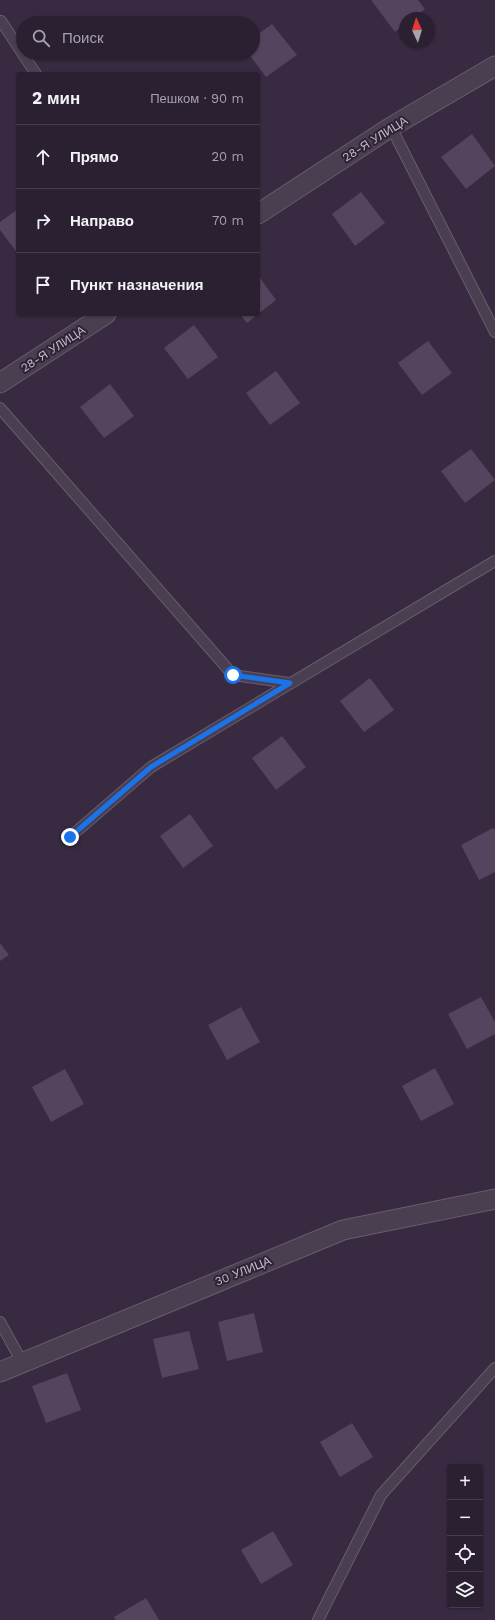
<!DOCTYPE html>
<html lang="ru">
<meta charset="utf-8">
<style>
body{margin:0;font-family:"Work Sans",sans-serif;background:#322839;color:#f1f3f6}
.controls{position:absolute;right:12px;bottom:12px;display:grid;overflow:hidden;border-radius:4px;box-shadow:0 1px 3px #0004}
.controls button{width:36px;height:36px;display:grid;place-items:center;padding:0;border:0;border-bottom:1px solid #463e4d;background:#2a2031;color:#f1f3f6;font:20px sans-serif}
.compass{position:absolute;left:399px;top:12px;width:36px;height:36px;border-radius:50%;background:#2a2031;box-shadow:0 1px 3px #0004;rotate:356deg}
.stop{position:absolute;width:12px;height:12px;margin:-9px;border:3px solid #1a73e8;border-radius:50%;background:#fff}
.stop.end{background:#1a73e8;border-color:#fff;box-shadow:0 1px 4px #0008}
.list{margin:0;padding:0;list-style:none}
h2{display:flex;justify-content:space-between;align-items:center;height:52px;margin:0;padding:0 16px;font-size:17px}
h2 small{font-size:13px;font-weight:400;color:#a5a3ab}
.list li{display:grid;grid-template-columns:26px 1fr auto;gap:12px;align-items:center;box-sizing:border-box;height:64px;padding:0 16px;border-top:1px solid #463e4d}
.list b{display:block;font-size:15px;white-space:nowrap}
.list em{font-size:13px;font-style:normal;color:#a5a3ab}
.icon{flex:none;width:22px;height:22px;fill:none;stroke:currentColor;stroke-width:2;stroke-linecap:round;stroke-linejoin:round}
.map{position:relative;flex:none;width:495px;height:1620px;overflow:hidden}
.search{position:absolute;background:#2a2031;box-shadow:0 1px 3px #0004;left:16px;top:16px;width:244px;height:44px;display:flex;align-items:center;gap:10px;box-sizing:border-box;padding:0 14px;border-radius:22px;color:#a5a3ab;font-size:15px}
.panel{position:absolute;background:#2a2031;box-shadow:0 1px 3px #0004;left:16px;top:72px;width:244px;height:244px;border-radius:4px}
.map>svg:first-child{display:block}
</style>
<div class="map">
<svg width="495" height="1620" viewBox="0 0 495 1620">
<rect width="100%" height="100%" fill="#382a41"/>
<g fill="#54445e">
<path d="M 371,0 L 418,0 L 425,9 L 413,18 L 405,18 L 405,24 L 395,32 Z"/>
<path d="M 272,24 L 297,55 L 266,77 L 248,53 L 253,53 L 253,38 Z"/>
<path d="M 472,134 L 495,166 L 466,189 L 441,157 Z"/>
<path d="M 361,192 L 385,223 L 355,246 L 332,214 Z"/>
<path d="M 18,209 L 18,254 L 0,230 L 0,222 Z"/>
<path d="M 258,275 L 276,300 L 258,314 Z"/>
<path d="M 240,314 L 258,314 L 247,323 Z"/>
<path d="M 194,325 L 218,357 L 188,379 L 164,348 Z"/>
<path d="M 428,341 L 452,373 L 422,395 L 398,363 Z"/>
<path d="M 276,371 L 300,403 L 270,425 L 246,393 Z"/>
<path d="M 110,384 L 134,416 L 104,438 L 80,407 Z"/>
<path d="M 471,449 L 495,480 L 465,503 L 441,471 Z"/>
<path d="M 370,678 L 394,710 L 364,732 L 340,701 Z"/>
<path d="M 282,736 L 306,767 L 276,790 L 252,758 Z"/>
<path d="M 190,814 L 213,846 L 183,868 L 160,836 Z"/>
<path d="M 493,828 L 495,830 L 495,872 L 479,880 L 461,845 Z"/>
<path d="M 0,943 L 9,955 L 0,961 Z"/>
<path d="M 481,997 L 495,1022 L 495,1034 L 467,1049 L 448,1014 Z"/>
<path d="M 241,1007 L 260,1042 L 227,1060 L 208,1025 Z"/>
<path d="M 435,1068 L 454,1104 L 421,1121 L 402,1086 Z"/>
<path d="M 65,1069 L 84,1104 L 51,1122 L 32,1087 Z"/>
<path d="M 254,1313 L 263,1352 L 227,1361 L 218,1322 Z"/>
<path d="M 189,1331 L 199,1369 L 162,1378 L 153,1339 Z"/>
<path d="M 67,1373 L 81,1410 L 46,1423 L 32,1386 Z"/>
<path d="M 352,1423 L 373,1457 L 340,1477 L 320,1442 Z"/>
<path d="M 273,1531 L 293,1565 L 261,1584 L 241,1550 Z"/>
<path d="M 146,1598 L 159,1620 L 116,1620 L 114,1617 Z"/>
</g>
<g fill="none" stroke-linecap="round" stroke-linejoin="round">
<g stroke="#685c6e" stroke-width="12">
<g id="lane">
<path d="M 1,21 L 36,74"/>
<path d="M 391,127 L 495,332"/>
<path d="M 0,408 L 233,675 L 289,683"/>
<path d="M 70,837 L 151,767 L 495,561"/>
<path d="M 0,1322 L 22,1362"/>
<path d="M 318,1620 L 381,1495 L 495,1368"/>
</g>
</g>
<g stroke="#685c6e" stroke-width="21">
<g id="street">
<path d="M 258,214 L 391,127 L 495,66"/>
<path d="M 0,383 L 106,314"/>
<path d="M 0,1372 L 343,1230 L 495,1199"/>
</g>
</g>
<use href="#lane" stroke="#4a3e51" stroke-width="10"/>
<use href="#street" stroke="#4a3e51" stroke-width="19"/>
</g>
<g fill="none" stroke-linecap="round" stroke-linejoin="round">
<path stroke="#1a73e8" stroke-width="5" d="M 70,837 L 151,767 L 290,683 L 233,675"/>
</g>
<g text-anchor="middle" stroke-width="4" stroke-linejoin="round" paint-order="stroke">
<g font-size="12" fill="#c5bbcb" stroke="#2f2236">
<text transform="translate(375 139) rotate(-32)" y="4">28-Я УЛИЦА</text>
<text transform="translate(53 349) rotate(-33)" y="4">28-Я УЛИЦА</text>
<text transform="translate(243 1271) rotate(-22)" y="4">30 УЛИЦА</text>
</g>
</g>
</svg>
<div class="controls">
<button>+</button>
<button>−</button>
<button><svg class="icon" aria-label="locate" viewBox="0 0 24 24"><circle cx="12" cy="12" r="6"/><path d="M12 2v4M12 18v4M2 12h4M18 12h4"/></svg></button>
<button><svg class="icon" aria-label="layers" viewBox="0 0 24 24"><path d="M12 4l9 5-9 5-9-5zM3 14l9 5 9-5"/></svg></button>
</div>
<svg class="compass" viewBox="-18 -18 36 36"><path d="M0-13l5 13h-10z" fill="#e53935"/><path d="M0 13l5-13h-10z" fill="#a5a3ab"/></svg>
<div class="stop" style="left:233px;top:675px"></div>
<div class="stop end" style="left:70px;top:837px"></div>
<div class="search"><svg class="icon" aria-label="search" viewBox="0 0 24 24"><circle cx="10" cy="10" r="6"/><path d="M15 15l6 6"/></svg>Поиск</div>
<section class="panel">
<h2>2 мин<small>Пешком · 90 m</small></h2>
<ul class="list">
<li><svg class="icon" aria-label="ahead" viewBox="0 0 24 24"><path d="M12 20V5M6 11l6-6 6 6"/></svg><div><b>Прямо</b></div><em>20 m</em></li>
<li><svg class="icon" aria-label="right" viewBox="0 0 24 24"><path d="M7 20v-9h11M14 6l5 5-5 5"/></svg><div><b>Направо</b></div><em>70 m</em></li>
<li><svg class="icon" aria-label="arrive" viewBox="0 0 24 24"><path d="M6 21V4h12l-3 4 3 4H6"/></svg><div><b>Пункт назначения</b></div></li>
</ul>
</section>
</div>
